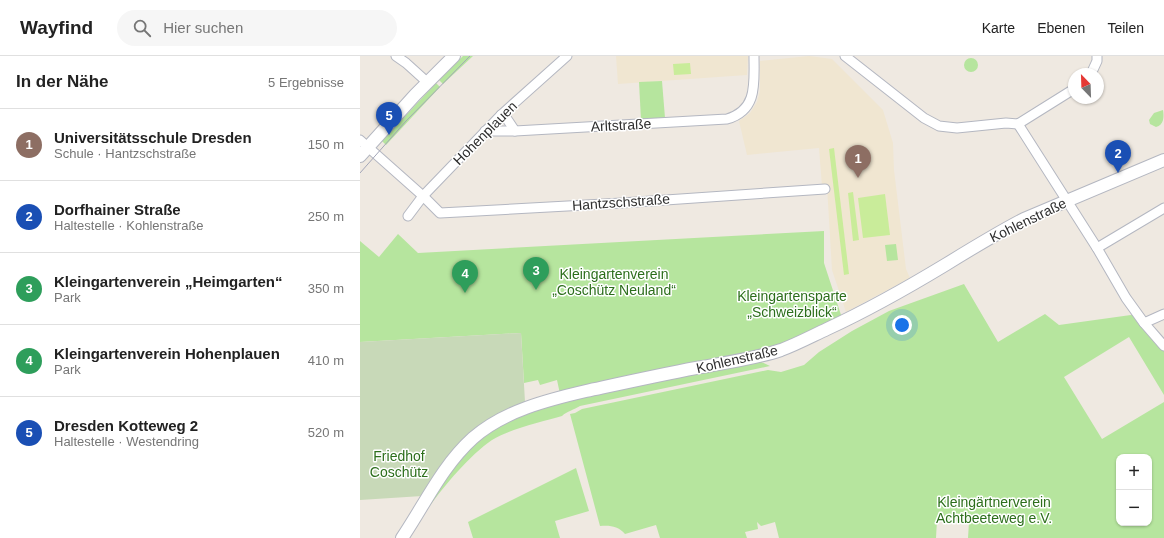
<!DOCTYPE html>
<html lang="de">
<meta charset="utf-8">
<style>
body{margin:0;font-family:Helvetica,sans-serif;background:#f6f6f6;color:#222}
.controls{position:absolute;right:12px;bottom:12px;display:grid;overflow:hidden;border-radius:8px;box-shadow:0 1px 3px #0004}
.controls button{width:36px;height:36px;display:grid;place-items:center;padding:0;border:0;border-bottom:1px solid #e0e0e0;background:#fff;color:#222;font:20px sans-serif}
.compass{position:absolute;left:708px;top:12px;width:36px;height:36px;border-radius:50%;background:#fff;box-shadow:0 1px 3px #0004;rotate:337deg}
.you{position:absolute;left:542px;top:269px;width:14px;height:14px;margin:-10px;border:3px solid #fff;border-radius:50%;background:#1a73e8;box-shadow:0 0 0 6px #1a73e833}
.badge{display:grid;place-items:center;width:26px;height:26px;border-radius:50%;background:#4264fb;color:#fff;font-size:13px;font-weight:700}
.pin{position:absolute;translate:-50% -33px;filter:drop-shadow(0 1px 2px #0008)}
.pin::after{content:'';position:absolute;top:21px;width:14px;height:12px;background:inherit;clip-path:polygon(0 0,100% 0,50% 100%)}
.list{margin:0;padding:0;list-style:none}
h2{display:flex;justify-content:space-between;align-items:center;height:52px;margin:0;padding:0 16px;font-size:17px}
h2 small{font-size:13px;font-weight:400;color:#767676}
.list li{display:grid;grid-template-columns:26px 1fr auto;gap:12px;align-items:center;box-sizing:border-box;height:72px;padding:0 16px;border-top:1px solid #e0e0e0}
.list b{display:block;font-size:15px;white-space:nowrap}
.list p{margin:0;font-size:13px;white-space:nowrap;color:#767676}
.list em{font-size:13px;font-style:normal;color:#767676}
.icon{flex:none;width:22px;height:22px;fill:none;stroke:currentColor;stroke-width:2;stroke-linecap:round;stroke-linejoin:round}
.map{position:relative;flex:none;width:804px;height:482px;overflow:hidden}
header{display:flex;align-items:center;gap:24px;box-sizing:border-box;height:56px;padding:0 20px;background:#fff;border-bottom:1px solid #e0e0e0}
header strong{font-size:19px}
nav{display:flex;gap:22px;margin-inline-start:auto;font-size:14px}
.search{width:280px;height:36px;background:#f6f6f6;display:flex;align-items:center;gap:10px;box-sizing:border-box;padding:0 14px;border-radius:22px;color:#767676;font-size:15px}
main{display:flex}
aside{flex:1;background:#fff}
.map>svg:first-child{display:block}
</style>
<header>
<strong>Wayfind</strong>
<div class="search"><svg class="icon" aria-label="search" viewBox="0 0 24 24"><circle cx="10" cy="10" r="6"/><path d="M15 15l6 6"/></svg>Hier suchen</div>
<nav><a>Karte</a><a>Ebenen</a><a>Teilen</a></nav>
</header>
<main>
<aside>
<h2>In der Nähe<small>5 Ergebnisse</small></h2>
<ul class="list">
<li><span class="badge" style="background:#8d6e63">1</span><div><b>Universitätsschule Dresden</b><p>Schule · Hantzschstraße</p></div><em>150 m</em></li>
<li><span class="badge" style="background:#1a4fb4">2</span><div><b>Dorfhainer Straße</b><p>Haltestelle · Kohlenstraße</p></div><em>250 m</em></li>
<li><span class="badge" style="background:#2e9e5b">3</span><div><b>Kleingartenverein „Heimgarten“</b><p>Park</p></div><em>350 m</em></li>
<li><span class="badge" style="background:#2e9e5b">4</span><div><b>Kleingartenverein Hohenplauen</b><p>Park</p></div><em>410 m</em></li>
<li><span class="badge" style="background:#1a4fb4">5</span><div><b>Dresden Kotteweg 2</b><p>Haltestelle · Westendring</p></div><em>520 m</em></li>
</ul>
</aside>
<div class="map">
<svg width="804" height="482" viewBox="0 0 804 482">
<rect width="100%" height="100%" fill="#efe9e1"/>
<g fill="#f0e6d1">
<path d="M 256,0 L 388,0 L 387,19 L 258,28 Z"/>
<path d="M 449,0 L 472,3 L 523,54 L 533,87 L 534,114 L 546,213 L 550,222 L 486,256 L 472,214 L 467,130 L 462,130 L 459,92 L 387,99 L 379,65 L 390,57 L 397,46 L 400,35 L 400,5 Z"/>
</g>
<g fill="#b6e59e" fill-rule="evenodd">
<path d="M 103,0 L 113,0 L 83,28 L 79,24 Z"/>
<circle cx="611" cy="9" r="7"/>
<path d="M 302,25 L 305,62 L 281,64 L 279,26 Z"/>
<path d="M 76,27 L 80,31 L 26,89 L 22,85 Z"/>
<path d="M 803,54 C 804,61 804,69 796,71 L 790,68 L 789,64 L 794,57 Z"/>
<path d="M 464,175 L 464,207 L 482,262 L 420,290 L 200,338 L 197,324 L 180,329 L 178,324 L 164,327 L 161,277 L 0,286 L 0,185 L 19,201 L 38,178 L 58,197 Z"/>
<path d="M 536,188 L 538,204 L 527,205 L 525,189 Z"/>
<path d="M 604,228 L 638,286 L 685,258 L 699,269 L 778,258 L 804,290 L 804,339 L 769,281 L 704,321 L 742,383 L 804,346 L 804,482 L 608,482 L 609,466 L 577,464 L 576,482 L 419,482 L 415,466 L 401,470 L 397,466 L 398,473 L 385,476 L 387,482 L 300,482 L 296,469 L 265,478 C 258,470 250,469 240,470 L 210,358 L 215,357 L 222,353 L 408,314 L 421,316 L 444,309 L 459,296 L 492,275 L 529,255 ZM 759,401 L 789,401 L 789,467 L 759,467 Z"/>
<path d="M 399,305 L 410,310 L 220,350 C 214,354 207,355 202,360 C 181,366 150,373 132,384 C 110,399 84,430 69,451 L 66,451 L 85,421 L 117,385 L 145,367 L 188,349 L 290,326 Z"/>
<path d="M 216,412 L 229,455 L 195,465 L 200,482 L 113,482 L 108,466 Z"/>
</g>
<path fill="#c8d9b8" d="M 161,277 L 165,346 L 99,389 L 80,410 L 62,440 L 0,444 L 0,286 Z"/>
<g fill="#c9ec9a">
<path d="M 330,7 L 331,18 L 314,19 L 313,8 Z"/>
<path d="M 474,92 L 489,218 L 484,219 L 469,93 Z"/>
<path d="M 493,136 L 499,184 L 493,185 L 488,137 Z"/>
<path d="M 525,138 L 530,179 L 503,182 L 498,142 Z"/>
</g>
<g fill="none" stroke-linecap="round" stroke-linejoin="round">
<g stroke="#b4b7c1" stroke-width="11">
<g id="street">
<path d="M 36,0 L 46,7 L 67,26"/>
<path d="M 485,0 L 564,62 L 579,70 L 597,72 L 646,67 L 658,68"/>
<path d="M 731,18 L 737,5 L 737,0"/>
<path d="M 141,59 L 147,63 L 155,75"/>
<path d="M 658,68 L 737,192 L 766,242 L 784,267 L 804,290"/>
<path d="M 658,68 L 714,33"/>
<path d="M 125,75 L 155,75 L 367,63 C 398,54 394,27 394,0"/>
<path d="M 0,84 L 63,140 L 80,157 L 262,147 L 465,133"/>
<path d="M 48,160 L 63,140 L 141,59 L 207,0"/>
<path d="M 737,192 L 804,152"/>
<path d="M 784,267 L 804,258"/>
</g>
</g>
<g stroke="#b4b7c1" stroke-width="14">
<g id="secondary">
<path d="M 0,100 L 55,39 L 94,0"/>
<path d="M 42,482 C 65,448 82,410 113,382 C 144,355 187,344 226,335 C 263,327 299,319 336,312 C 364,307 394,303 421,294 C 437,288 452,280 467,273 C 508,254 547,232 585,209 C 611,193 637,177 664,163 L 804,104"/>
</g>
</g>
<use href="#street" stroke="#fff" stroke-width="9"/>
<use href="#secondary" stroke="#fff" stroke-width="12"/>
<path stroke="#a3a6b8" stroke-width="1" d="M 0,117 L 46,65 L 110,0"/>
</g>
<g text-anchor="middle" stroke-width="3" stroke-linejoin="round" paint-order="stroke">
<g font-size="14" fill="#2e2e2e" stroke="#fff">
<text transform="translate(261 69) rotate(-3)" y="5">Arltstraße</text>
<text transform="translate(125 77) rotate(-45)" y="5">Hohenplauen</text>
<text transform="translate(261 146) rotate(-4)" y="5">Hantzschstraße</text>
<text transform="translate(668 164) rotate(-26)" y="5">Kohlenstraße</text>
<text transform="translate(377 303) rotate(-13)" y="5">Kohlenstraße</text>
</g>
<g font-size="14" fill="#2c6e1b" stroke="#fff">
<text x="254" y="223">Kleingartenverein<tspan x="254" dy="16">„Coschütz Neuland“</tspan></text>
<text x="432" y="245">Kleingartensparte<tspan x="432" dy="16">„Schweizblick“</tspan></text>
<text x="39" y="405">Friedhof<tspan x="39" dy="16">Coschütz</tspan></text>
<text x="634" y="451">Kleingärtnerverein<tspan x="634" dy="16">Achtbeeteweg e.V.</tspan></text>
</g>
</g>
</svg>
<div class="controls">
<button>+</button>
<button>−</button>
</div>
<svg class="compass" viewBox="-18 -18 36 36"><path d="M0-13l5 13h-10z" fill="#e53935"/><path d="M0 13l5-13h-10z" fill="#767676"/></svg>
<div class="you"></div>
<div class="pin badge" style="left:498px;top:122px;background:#8d6e63">1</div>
<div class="pin badge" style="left:758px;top:117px;background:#1a4fb4">2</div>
<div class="pin badge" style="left:176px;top:234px;background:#2e9e5b">3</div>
<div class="pin badge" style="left:105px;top:237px;background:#2e9e5b">4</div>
<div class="pin badge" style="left:29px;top:79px;background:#1a4fb4">5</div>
</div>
</main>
